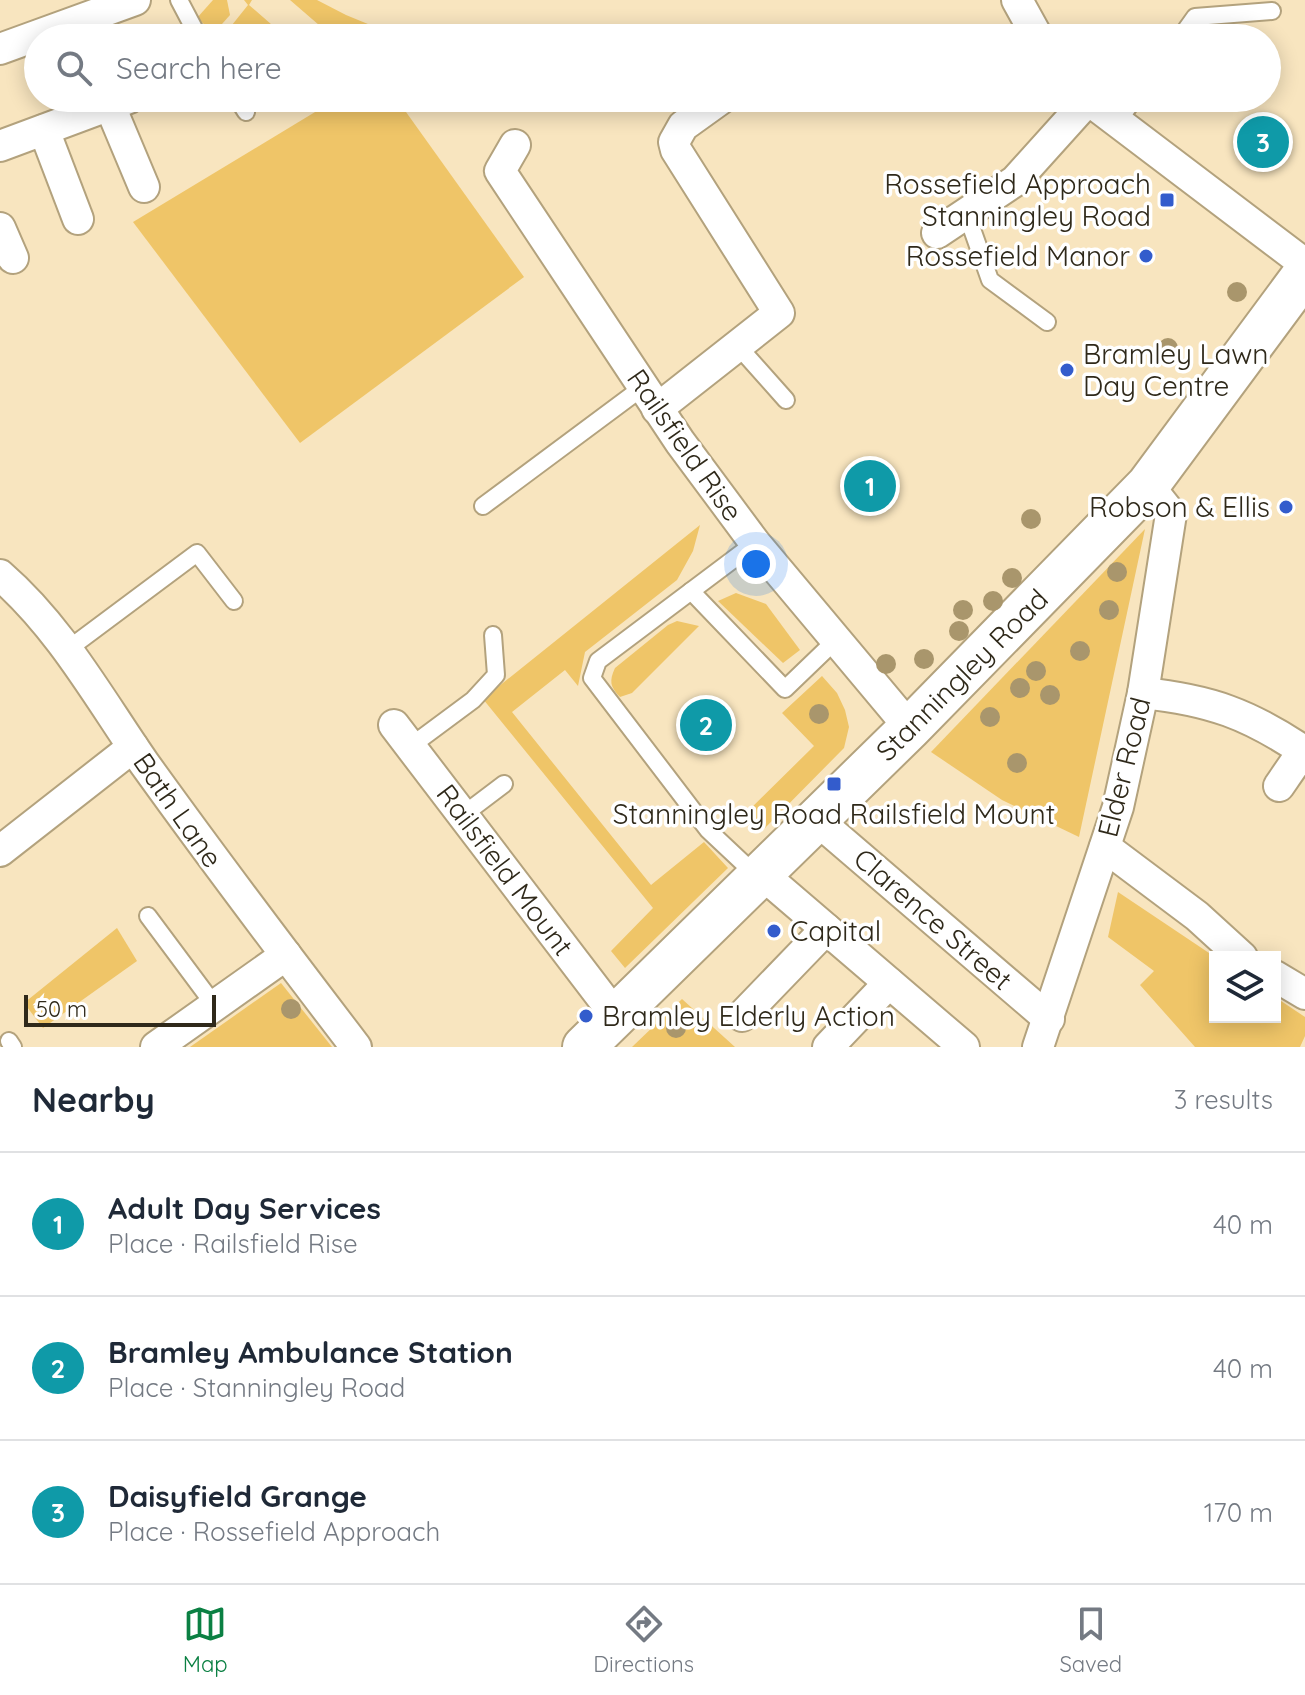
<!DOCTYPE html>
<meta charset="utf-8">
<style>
body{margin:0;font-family:Quicksand,sans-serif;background:#f6f6f7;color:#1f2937}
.controls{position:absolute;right:24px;bottom:24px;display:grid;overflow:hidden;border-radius:0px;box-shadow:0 4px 20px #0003}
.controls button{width:72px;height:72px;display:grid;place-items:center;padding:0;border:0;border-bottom:2px solid #e0e1e3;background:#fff;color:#1f2937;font:40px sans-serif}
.scale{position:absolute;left:24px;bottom:20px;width:192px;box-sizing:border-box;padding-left:8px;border:4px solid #2f291a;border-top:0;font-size:22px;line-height:28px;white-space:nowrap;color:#2f291a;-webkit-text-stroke:6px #fff;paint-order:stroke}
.you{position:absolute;left:756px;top:564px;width:28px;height:28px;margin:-20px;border:6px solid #fff;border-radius:50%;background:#1a73e8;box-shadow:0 0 0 12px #1a73e833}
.badge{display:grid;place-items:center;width:52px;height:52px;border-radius:50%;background:#0b8043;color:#fff;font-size:26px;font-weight:700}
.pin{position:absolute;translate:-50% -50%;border:4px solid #fff;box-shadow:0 2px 8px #0006}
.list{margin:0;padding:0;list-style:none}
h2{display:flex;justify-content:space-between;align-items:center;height:104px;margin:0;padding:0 32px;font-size:34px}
h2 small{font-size:26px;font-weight:400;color:#747a83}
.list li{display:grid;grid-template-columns:52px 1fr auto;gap:24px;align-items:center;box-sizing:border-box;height:144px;padding:0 32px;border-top:2px solid #e0e1e3}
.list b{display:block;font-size:30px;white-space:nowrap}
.list p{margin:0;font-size:26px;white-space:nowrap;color:#747a83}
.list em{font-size:26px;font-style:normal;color:#747a83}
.icon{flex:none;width:44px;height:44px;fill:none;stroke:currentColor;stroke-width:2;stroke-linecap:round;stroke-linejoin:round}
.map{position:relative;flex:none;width:1305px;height:1047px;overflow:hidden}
.search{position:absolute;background:#fff;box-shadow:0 4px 20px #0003;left:24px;right:24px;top:24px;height:88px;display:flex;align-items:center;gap:20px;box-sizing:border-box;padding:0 28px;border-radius:44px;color:#747a83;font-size:30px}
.sheet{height:536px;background:#fff}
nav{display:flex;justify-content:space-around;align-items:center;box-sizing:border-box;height:112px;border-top:2px solid #e0e1e3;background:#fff;font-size:22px;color:#747a83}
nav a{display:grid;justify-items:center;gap:4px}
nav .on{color:#0b8043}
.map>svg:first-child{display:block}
</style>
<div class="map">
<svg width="1305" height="1047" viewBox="0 0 1305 1047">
<rect width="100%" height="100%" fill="#f8e5bf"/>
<g fill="#efc568">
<path d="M 213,0 L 227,0 L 230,15 L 214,33 L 197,18 Z"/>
<path d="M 244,0 L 252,0 L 249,5 L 287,38 L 246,38 L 232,25 L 248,5 Z"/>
<path d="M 290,0 L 317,0 L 346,15 L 402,38 L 334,38 Z"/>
<path d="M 345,98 L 396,98 L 524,277 L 300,443 L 133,222 L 325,106 Z"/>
<path d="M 700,525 L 693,551 L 677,580 L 585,652 L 578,686 L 565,670 L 512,712 L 651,885 L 704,842 L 728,868 L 625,968 L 611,951 L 653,908 L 483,699 Z"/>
<path d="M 1145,529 L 1079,837 L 1002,800 L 931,752 Z"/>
<path d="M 736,593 L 766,604 L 800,650 L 783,663 L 718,601 Z"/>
<path d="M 677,621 L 699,626 L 632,693 L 620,697 C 610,687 609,681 615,668 L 668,625 Z"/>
<path d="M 822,676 L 837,693 L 845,710 L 849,727 L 844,748 L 761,832 L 744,815 L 814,746 L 782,713 Z"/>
<path d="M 1118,892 L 1215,957 L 1215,1017 L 1275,1017 L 1275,997 L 1305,1017 L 1305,1036 L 1300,1047 L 1195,1047 L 1140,985 L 1154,971 L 1108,937 Z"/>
<path d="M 117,928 L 137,961 L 43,1028 L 24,1003 Z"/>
<path d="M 281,983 L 332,1047 L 190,1047 Z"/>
<path d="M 682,999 L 735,1047 L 632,1047 Z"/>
</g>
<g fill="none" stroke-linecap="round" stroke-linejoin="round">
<g stroke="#b3a27d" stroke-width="20">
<g id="lane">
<path d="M 179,0 L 199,38"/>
<path d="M 1180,38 L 1195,17 L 1272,11"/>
<path d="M 237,98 L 246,112"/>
<path d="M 1117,122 L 1135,98"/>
<path d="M 966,212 L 990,280 L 1047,322"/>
<path d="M 737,345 L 786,400"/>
<path d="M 483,506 L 643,387"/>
<path d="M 755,543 L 598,661 L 592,678 L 708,830 L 758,877"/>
<path d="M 691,591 L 785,689 L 836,640"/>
<path d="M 67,650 L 197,553 L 234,601"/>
<path d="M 411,746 L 473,700 L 496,675 L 493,635"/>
<path d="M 463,815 L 504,784"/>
<path d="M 148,916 L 215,1006"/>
<path d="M 9,1041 L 13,1047"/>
</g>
</g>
<g stroke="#b3a27d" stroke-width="34">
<g id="street">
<path d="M 1017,0 L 1038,38"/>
<path d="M 0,49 L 135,0"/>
<path d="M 1086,98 L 1305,264"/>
<path d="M 110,106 L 144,187"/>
<path d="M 44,130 L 78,219"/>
<path d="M 515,145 L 500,171 L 680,442 L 755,543 L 910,728"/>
<path d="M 0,146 L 129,98"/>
<path d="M 0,228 L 13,258"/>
<path d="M 937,233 L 1015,181 L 1088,100"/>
<path d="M 657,409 L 779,313 L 676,150 L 674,142 L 683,126 L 722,98"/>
<path d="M 0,575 C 60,627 99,698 144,763 C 213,859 284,953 356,1047"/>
<path d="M 1143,693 C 1210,700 1249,714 1305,752"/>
<path d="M 394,725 L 616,1016"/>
<path d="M 1279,786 L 1303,751"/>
<path d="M 817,820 L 1049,1019"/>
<path d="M 1105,847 L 1197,916 L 1242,957"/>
<path d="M 0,851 L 133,747"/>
<path d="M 762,874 L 964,1047"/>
<path d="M 1275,976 L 1305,994"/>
<path d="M 742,1016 L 826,929"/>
<path d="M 156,1047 L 286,955"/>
<path d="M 828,1047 L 889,983"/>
<path d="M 1038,1047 L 1118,807 L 1143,693 L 1171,514 L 1148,485"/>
</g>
</g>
<g stroke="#b3a27d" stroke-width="46">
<path id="secondary" d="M 584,1047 L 910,728 L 1148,485 L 1305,273"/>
</g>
<use href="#lane" stroke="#fff" stroke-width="16"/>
<use href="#street" stroke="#fff" stroke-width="30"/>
<use href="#secondary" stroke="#fff" stroke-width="42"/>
</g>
<g fill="#a9966c">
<circle cx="1237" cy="292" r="10"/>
<circle cx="1168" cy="348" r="10"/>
<circle cx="1031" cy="519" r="10"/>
<circle cx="1117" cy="572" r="10"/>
<circle cx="1012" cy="578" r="10"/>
<circle cx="993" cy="601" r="10"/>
<circle cx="963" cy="610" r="10"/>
<circle cx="1109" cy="610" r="10"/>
<circle cx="959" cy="631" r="10"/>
<circle cx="1080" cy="651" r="10"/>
<circle cx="924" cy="659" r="10"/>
<circle cx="886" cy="664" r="10"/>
<circle cx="1036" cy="671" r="10"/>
<circle cx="1020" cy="688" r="10"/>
<circle cx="1050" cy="695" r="10"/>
<circle cx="819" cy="714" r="10"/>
<circle cx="990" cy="717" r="10"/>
<circle cx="1017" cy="763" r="10"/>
<circle cx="291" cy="1009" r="10"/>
<circle cx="676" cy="1028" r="10"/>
</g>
<g fill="#335ccc" stroke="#fff" stroke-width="3">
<rect x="1159" y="192" width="16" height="16" rx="4"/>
<circle cx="1146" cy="256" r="8"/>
<circle cx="1067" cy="370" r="8"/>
<circle cx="1286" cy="507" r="8"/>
<rect x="826" y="776" width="16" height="16" rx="4"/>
<circle cx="774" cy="931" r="8"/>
<circle cx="586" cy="1016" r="8"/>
</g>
<g text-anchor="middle" stroke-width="7" stroke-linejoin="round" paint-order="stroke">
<g font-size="28" fill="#2f291a" stroke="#fff" text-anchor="end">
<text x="1151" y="194">Rossefield Approach<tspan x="1151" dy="32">Stanningley Road</tspan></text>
<text x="1130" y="266">Rossefield Manor</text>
<text x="1083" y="364" text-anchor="start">Bramley Lawn<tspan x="1083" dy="32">Day Centre</tspan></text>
<text x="1270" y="517">Robson &amp; Ellis</text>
<text x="834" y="824" text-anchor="middle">Stanningley Road Railsfield Mount</text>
<text x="790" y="941" text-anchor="start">Capital</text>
<text x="602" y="1026" text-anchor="start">Bramley Elderly Action</text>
</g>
<g font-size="28" fill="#2f291a" stroke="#fff">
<text transform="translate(685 445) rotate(55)" y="10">Railsfield Rise</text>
<text transform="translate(962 675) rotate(-45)" y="10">Stanningley Road</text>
<text transform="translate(1124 767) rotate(-76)" y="10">Elder Road</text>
<text transform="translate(178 810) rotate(55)" y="10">Bath Lane</text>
<text transform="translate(505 870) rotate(53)" y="10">Railsfield Mount</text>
<text transform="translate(933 919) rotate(41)" y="10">Clarence Street</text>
</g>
</g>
</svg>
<div class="controls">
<button><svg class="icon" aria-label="layers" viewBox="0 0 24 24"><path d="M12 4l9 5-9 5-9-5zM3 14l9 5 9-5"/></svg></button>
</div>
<div class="scale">50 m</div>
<div class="you"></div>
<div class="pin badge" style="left:870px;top:486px;background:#0f9aa8">1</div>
<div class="pin badge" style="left:706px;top:725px;background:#0f9aa8">2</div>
<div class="pin badge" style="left:1263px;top:142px;background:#0f9aa8">3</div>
<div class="search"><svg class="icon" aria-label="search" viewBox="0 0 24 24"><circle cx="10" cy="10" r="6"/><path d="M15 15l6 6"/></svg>Search here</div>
</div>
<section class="sheet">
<h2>Nearby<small>3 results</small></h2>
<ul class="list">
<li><span class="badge" style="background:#0f9aa8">1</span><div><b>Adult Day Services</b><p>Place · Railsfield Rise</p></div><em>40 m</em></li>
<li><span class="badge" style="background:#0f9aa8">2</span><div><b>Bramley Ambulance Station</b><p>Place · Stanningley Road</p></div><em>40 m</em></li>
<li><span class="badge" style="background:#0f9aa8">3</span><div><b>Daisyfield Grange</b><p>Place · Rossefield Approach</p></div><em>170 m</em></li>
</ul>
</section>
<nav>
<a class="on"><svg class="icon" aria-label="map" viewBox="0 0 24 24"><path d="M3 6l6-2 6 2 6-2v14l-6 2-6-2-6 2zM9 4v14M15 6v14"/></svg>Map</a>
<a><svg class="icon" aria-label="directions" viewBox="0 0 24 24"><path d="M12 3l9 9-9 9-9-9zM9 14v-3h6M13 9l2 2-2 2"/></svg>Directions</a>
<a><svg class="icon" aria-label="saved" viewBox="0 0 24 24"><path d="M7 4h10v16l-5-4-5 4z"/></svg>Saved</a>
</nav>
